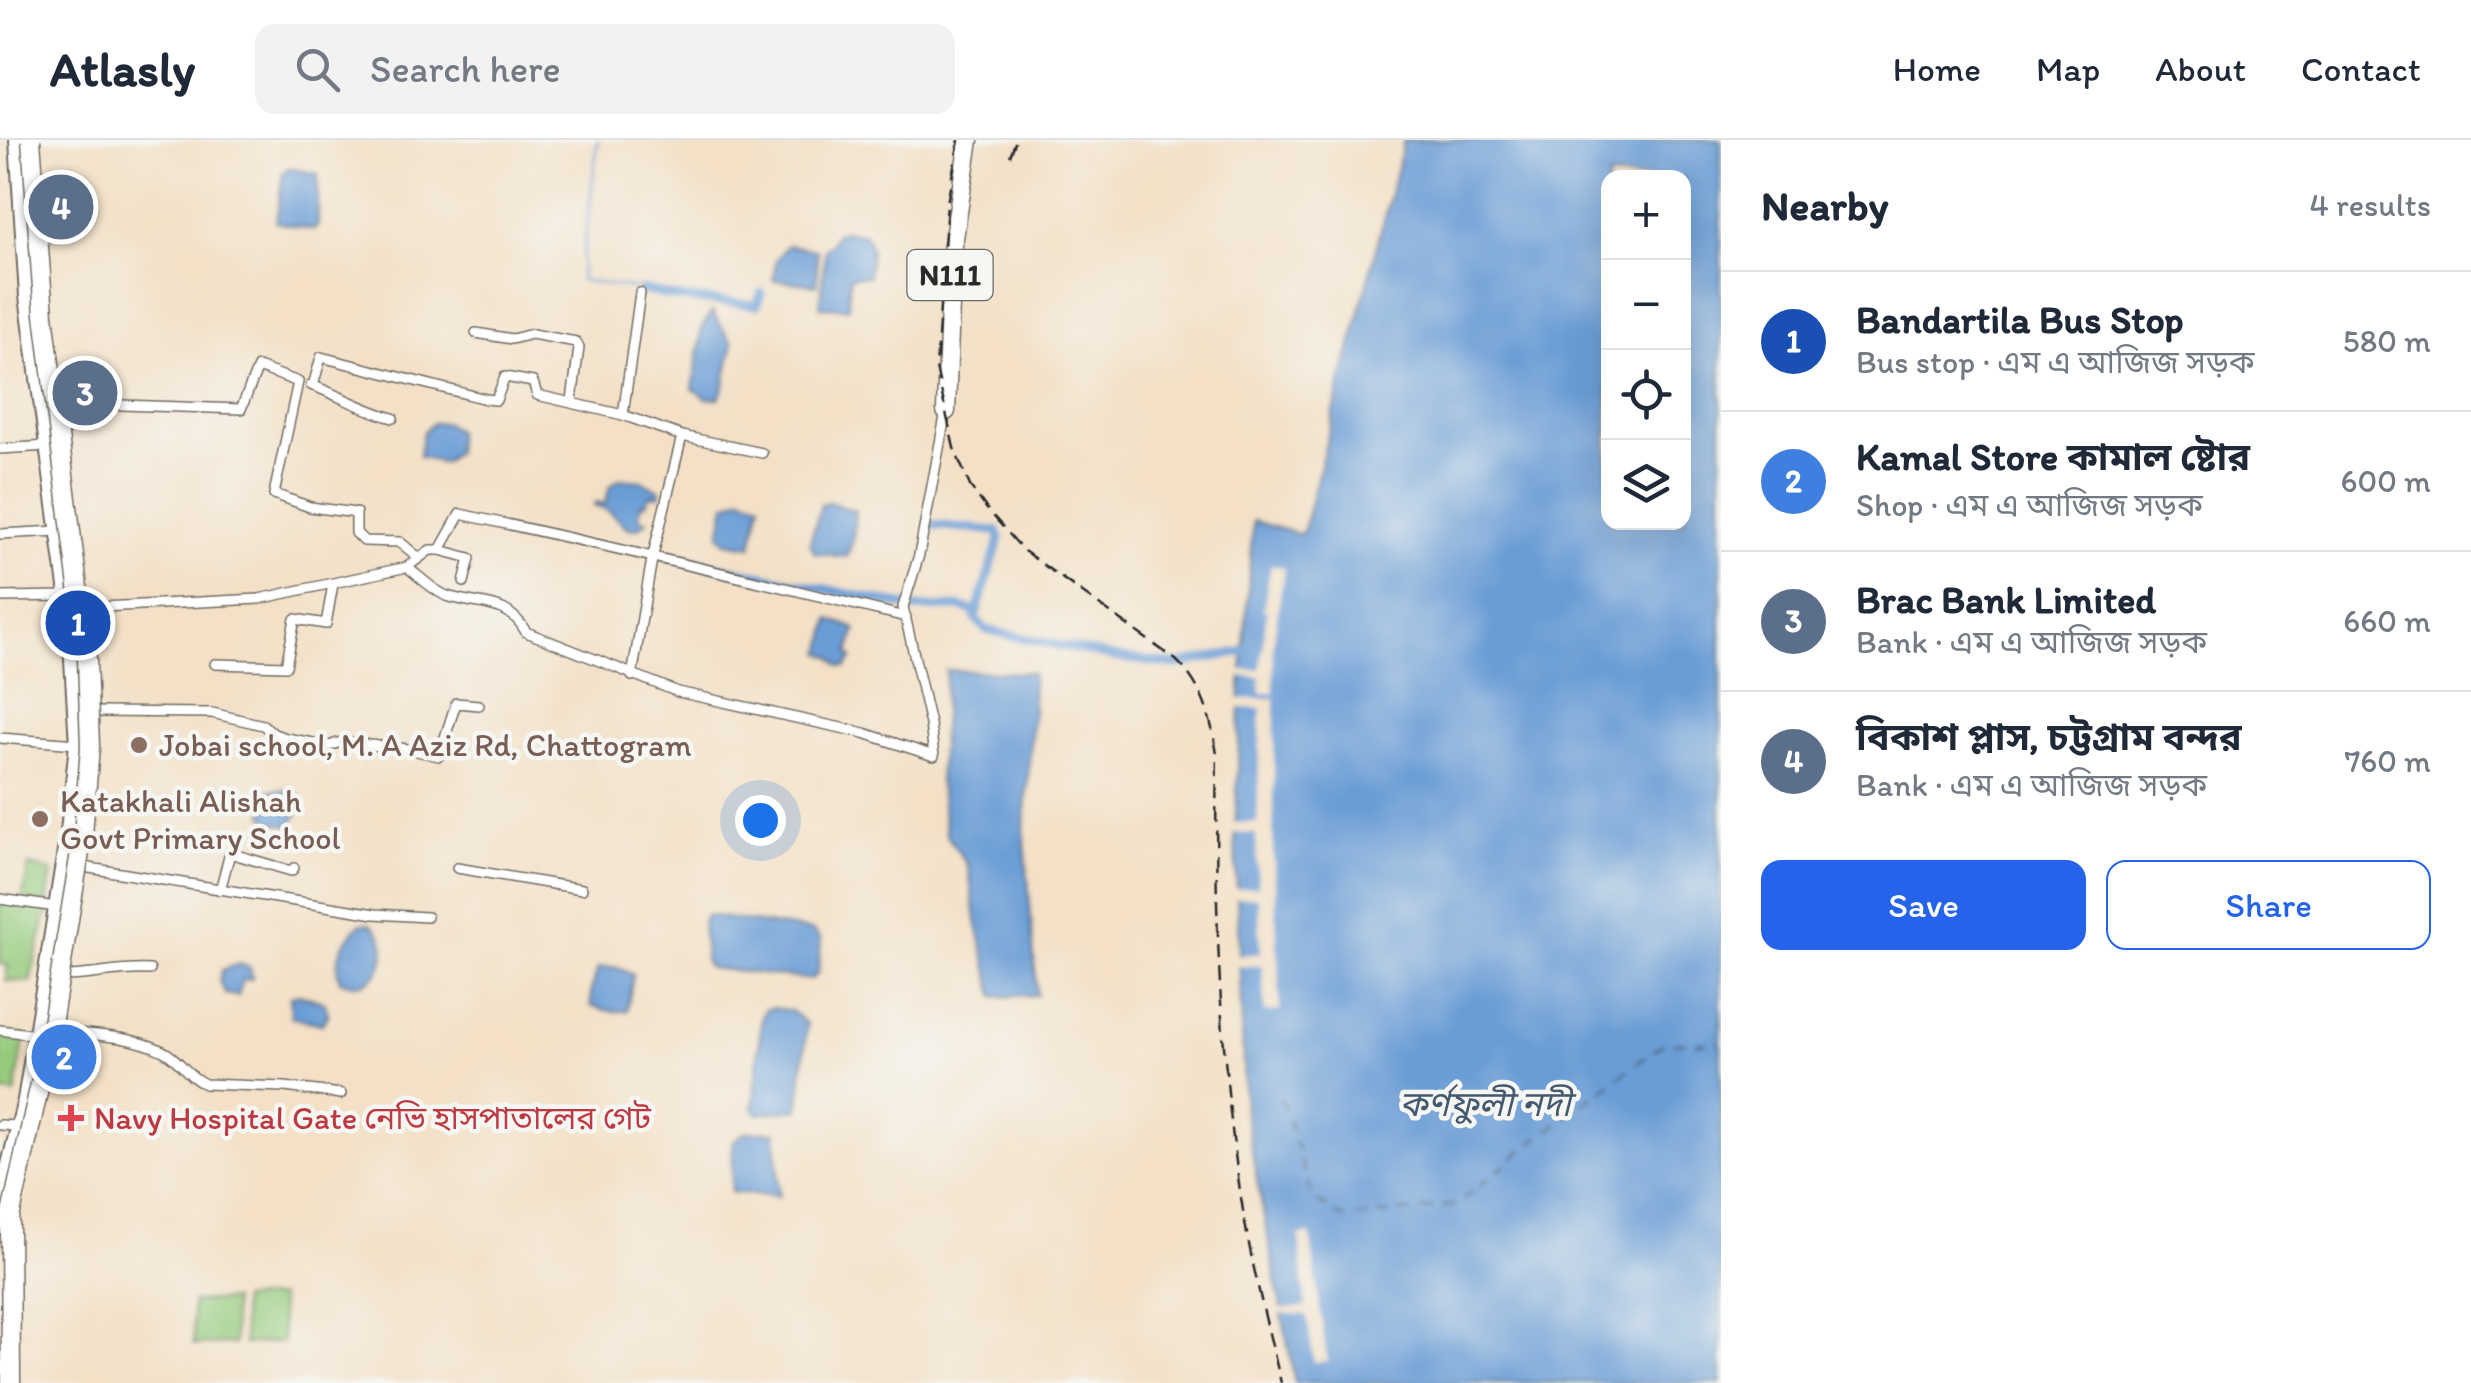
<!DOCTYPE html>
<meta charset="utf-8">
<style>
body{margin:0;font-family:Itim,"Noto Sans Bengali",sans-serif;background:#f2f2f3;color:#1f2937}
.controls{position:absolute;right:30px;top:30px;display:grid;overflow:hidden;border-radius:20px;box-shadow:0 10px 40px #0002}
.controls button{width:90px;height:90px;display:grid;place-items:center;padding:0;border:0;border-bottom:2px solid #e0e1e3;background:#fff;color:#1f2937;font:50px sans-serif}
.you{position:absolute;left:760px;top:680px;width:35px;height:35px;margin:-25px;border:8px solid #fff;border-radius:50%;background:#1a73e8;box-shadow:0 0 0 15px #1a73e833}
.badge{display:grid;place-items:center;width:65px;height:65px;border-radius:50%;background:#2563eb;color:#fff;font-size:32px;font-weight:700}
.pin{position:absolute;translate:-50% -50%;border:5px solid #fff;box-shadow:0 2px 10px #0006}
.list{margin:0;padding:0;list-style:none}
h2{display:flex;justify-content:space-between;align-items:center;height:130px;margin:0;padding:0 40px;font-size:42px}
h2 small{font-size:32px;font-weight:400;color:#747a83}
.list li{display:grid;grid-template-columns:65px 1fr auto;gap:30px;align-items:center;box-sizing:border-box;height:140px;padding:0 40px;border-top:2px solid #e0e1e3}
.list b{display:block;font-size:38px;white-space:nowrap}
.list p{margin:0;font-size:32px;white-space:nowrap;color:#747a83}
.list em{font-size:32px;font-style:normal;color:#747a83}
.actions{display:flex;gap:20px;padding:30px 40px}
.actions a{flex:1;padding:22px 0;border:2px solid #2563eb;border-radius:20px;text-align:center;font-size:35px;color:#2563eb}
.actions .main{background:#2563eb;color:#fff}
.icon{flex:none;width:55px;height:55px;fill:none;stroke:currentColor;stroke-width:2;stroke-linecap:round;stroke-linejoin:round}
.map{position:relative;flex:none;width:1721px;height:1243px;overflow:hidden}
header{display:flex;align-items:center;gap:60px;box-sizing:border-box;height:140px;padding:0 50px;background:#fff;border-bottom:2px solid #e0e1e3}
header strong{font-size:48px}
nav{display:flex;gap:55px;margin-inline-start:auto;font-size:35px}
.search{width:700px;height:90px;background:#f2f2f3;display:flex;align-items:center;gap:25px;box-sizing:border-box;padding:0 35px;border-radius:20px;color:#747a83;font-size:38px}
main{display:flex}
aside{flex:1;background:#fff}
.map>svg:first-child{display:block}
</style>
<header>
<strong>Atlasly</strong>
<div class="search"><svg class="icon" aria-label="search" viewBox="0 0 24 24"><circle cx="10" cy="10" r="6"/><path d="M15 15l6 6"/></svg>Search here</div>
<nav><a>Home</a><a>Map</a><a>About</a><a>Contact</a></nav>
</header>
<main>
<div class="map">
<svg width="1721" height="1243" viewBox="0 0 1721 1243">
<rect width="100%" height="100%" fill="#f6f6f2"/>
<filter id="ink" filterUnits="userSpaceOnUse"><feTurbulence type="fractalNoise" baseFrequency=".01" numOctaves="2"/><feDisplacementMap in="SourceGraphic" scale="20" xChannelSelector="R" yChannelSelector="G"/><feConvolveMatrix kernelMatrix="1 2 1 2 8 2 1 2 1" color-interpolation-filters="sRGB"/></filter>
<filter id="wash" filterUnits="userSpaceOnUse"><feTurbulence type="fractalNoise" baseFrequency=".0048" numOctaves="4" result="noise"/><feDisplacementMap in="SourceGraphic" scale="40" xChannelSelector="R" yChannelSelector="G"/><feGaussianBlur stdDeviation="2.25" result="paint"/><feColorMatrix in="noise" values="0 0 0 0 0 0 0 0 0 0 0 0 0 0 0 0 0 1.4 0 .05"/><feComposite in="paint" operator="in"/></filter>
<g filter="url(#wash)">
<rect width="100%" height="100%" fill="#f3e0c6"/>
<g fill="#95ca7b" stroke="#607a53" stroke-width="2.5">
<path d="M 29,726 L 52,731 L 47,764 L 22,760 Z"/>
<path d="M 0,761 L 48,769 L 30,842 L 6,840 L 8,825 L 0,824 Z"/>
<path d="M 0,893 L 25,896 L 15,954 L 0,951 Z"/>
<path d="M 279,1157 L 283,1202 L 244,1204 L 241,1160 Z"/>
<path d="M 232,1160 L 234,1204 L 194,1205 L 192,1162 Z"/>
</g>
<g fill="#6a9dd5" stroke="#4a6480" stroke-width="2.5" fill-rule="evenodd">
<path d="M 1404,0 L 1721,0 L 1721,1243 L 1295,1243 L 1245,974 L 1235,698 L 1241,546 L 1253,381 L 1298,394 L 1303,392 ZM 1608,38 L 1684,38 L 1684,382 L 1608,382 Z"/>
<path d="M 289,28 L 318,34 L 318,85 L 314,90 L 276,82 L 283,32 Z"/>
<path d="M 843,91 L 866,95 L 871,111 L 868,136 L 850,137 L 848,168 L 820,167 L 825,108 L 830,105 L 836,93 Z"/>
<path d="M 787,105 L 817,110 L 817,145 L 773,140 L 776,120 Z"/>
<path d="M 712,172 L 733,204 L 724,247 L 719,258 L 706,258 L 693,249 L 702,187 Z"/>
<path d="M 433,283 L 446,283 L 457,291 L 455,312 L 443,323 L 419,316 L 423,292 Z"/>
<path d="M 619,339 L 642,341 L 661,351 L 660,356 L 650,355 L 647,364 L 641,364 L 639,378 L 647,381 L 638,388 L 628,388 L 607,370 L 594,366 L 596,362 L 605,364 L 610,346 Z"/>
<path d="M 742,357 L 761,363 L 752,406 L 726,402 L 720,395 L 726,364 Z"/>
<path d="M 828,362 L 855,371 L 853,399 L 847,417 L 815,413 L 810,403 L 821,365 Z"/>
<path d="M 830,479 L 856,489 L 849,513 L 853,517 L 847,527 L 840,526 L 832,517 L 822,513 Z"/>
<path d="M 946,530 L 1032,533 L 1033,570 L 1024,688 L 1037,855 L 995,857 L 977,786 L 968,726 L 946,694 L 939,641 Z"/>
<path d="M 287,650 L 299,655 C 301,667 298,677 290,686 L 271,682 L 264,676 L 265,651 Z"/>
<path d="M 707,775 L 813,791 L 821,800 L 818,833 L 812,839 L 805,839 L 710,828 L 705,822 L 702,781 Z"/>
<path d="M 368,783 C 394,796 387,842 357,844 C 351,844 346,842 340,841 C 332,819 344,801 359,785 Z"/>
<path d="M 239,824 L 250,828 L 252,839 L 242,840 L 238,856 L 225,854 L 219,841 L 222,830 Z"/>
<path d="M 616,827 L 633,835 L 627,871 L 609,871 L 591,866 L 591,850 L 598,828 Z"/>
<path d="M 299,854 L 325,863 L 328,874 L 322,884 L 291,877 L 290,857 Z"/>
<path d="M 774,868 L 791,871 L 807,884 L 799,969 L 758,974 L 753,968 L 762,875 L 766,869 Z"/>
<path d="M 745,992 L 776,992 L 779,1056 L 731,1052 L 733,1002 Z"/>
</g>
<g fill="#f3e0c6">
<path d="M 1271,425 L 1284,427 L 1273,506 L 1274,553 L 1261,553 L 1260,537 L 1237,536 L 1237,530 L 1260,529 L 1267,471 L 1263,470 Z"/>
<path d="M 1275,558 L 1273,706 L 1280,871 L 1265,872 L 1262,825 L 1235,827 L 1235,816 L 1261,813 L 1258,757 L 1233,758 L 1232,749 L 1258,747 L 1256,694 L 1233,693 L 1232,683 L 1257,682 L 1261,568 L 1235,568 L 1236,559 Z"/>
<path d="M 1310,1094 L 1327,1221 L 1314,1222 L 1307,1175 L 1278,1173 L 1278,1169 L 1306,1167 L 1299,1096 Z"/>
</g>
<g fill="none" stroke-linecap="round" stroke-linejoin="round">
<path stroke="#6a9dd5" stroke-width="2.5" d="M 598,0 L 580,140 L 636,149"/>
<g stroke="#6a9dd5" stroke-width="9">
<path d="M 642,150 L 678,158 L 757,165 L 761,153"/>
<path d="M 932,385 L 997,391 L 1000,398 L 975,478 L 986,490 L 1114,517 L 1176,525 L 1244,511 L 1254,512"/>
<path d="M 663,415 L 916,468 L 960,467 L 976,472"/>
</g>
<path stroke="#44596f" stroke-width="2.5" stroke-dasharray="12 10" stroke-linecap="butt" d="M 1281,958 L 1313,1059 L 1343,1078 L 1379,1075 L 1456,1065 L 1528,1006 L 1664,903 L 1721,903"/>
</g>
</g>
<g filter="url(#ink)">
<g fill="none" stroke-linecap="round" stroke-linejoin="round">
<g stroke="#716a61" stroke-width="12">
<g id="street">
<path d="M 640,153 L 623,275 L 682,296 L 762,313"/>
<path d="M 476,193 L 512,199 L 532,194 L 576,202 L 579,208 L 572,260"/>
<path d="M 311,245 C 339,255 363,270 393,278"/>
<path d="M 313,246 L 321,217 L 486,259 L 496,260 L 505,237 L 533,242 L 537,255 L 623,275"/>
<path d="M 62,263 L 241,269 L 258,227 L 298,242 L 274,354 L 310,367 L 356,373 L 356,393 L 364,401 L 400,402 L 419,418"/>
<path d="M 0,309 L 47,306"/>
<path d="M 0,394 L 59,391"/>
<path d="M 440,410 L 470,418 L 464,442"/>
<path d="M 407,427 C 419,436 433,451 447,456 C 480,467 507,458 526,492 L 678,552 L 864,593 L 934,616 L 930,584 L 903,467 L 919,415 L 946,271"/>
<path d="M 0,457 L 67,456"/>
<path d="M 82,468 L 259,459 L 407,427 L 430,410 L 440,410 L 460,374 C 609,406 758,441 906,477"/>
<path d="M 215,524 L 286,526 L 295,479 L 326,484 L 333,444"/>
<path d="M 632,536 L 652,419 L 682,296"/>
<path d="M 95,572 L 212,573 L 263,585 L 274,594 L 286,598 L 329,606 L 341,602 L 408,609 L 439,616 L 456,563 L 479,565"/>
<path d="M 0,598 L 77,604"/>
<path d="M 83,727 L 375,774 L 427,777"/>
<path d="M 457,728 L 582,749"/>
<path d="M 220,750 L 230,713 L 291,731 L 294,728"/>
<path d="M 0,759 L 56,767"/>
<path d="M 64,836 C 93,836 120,828 150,830"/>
<path d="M 0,890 L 36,895"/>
<path d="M 55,891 C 89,895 131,895 163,911 C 180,919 187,937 205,944 L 285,947 L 341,954"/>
<path d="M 0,985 L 18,986"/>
</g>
</g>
<g stroke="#716a61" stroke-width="18">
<path id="primary" d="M 0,1061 L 25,960 L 41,863 L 68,692 L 77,604 L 69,469 L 27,156 L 17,0"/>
</g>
<g stroke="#716a61" stroke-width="21">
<path id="highway" d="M 946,271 L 952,111 L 969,0"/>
</g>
<use href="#street" stroke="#fff" stroke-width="9"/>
<use href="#primary" stroke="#fff" stroke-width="14"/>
<use href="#highway" stroke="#fff" stroke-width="18"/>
<g stroke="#2b2b2b" stroke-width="2.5" stroke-dasharray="15 8" stroke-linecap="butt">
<path d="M 959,0 L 947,63 L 936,228 L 954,308 L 970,346 L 986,368 L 1024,411 L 1176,520 C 1203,546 1211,578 1217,614 C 1214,764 1219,915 1242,1064 C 1251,1124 1267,1184 1281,1243"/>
<path d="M 1010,16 L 1016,0"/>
</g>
<g stroke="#716a61" stroke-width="21" stroke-linecap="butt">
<path id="highway-bridge" d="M 11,1243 L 10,1078 L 48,908 L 83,694 L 90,607 L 87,519 L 44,175 L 31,0"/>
</g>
<use href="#highway-bridge" stroke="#fff" stroke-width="18"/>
</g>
</g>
<g fill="#8d6e63" stroke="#f6f6f2" stroke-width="4">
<circle cx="139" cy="605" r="10"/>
<circle cx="40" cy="679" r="10"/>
</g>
<path fill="#e0444e" stroke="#f6f6f2" stroke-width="4" d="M66 963h10v10h10v10h-10v10h-10v-10h-10v-10h10z"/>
<g text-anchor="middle" stroke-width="9" stroke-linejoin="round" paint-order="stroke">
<rect fill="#f6f6f2" stroke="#686867" stroke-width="2.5" x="907.5" y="110" width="85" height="50" rx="8"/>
<g font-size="30" font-weight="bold" fill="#2b2b2b">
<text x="950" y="145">N111</text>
</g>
<g font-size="32" fill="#785e54" stroke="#f6f6f2" text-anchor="start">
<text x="159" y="616">Jobai school, M. A Aziz Rd, Chattogram</text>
<text x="60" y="672">Katakhali Alishah<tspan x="60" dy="37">Govt Primary School</tspan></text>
</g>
<g font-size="32" fill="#be3a42" stroke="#f6f6f2" text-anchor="start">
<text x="94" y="989">Navy Hospital Gate নেভি হাসপাতালের গেট</text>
</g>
<g font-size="35" font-style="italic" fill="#44596f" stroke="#f6f6f2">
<text x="1485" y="976">কর্ণফুলী নদী</text>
</g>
</g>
</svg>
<div class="controls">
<button>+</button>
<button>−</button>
<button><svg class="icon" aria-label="locate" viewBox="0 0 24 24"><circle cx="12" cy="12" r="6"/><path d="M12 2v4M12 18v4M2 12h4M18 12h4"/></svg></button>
<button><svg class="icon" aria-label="layers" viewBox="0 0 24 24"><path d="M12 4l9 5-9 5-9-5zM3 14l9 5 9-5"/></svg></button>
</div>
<div class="you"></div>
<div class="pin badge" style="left:78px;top:483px;background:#1a4fb4">1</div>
<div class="pin badge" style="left:64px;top:917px;background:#3f7fe0">2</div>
<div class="pin badge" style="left:85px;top:253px;background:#5c6f8a">3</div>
<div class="pin badge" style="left:61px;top:67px;background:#5c6f8a">4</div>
</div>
<aside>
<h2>Nearby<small>4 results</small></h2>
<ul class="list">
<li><span class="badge" style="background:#1a4fb4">1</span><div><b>Bandartila Bus Stop</b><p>Bus stop · এম এ আজিজ সড়ক</p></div><em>580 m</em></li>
<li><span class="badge" style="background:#3f7fe0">2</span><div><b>Kamal Store কামাল ষ্টোর</b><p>Shop · এম এ আজিজ সড়ক</p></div><em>600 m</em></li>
<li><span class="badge" style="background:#5c6f8a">3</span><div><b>Brac Bank Limited</b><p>Bank · এম এ আজিজ সড়ক</p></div><em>660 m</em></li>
<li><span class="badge" style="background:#5c6f8a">4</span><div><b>বিকাশ প্লাস, চট্টগ্রাম বন্দর</b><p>Bank · এম এ আজিজ সড়ক</p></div><em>760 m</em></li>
</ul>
<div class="actions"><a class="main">Save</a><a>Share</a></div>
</aside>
</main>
